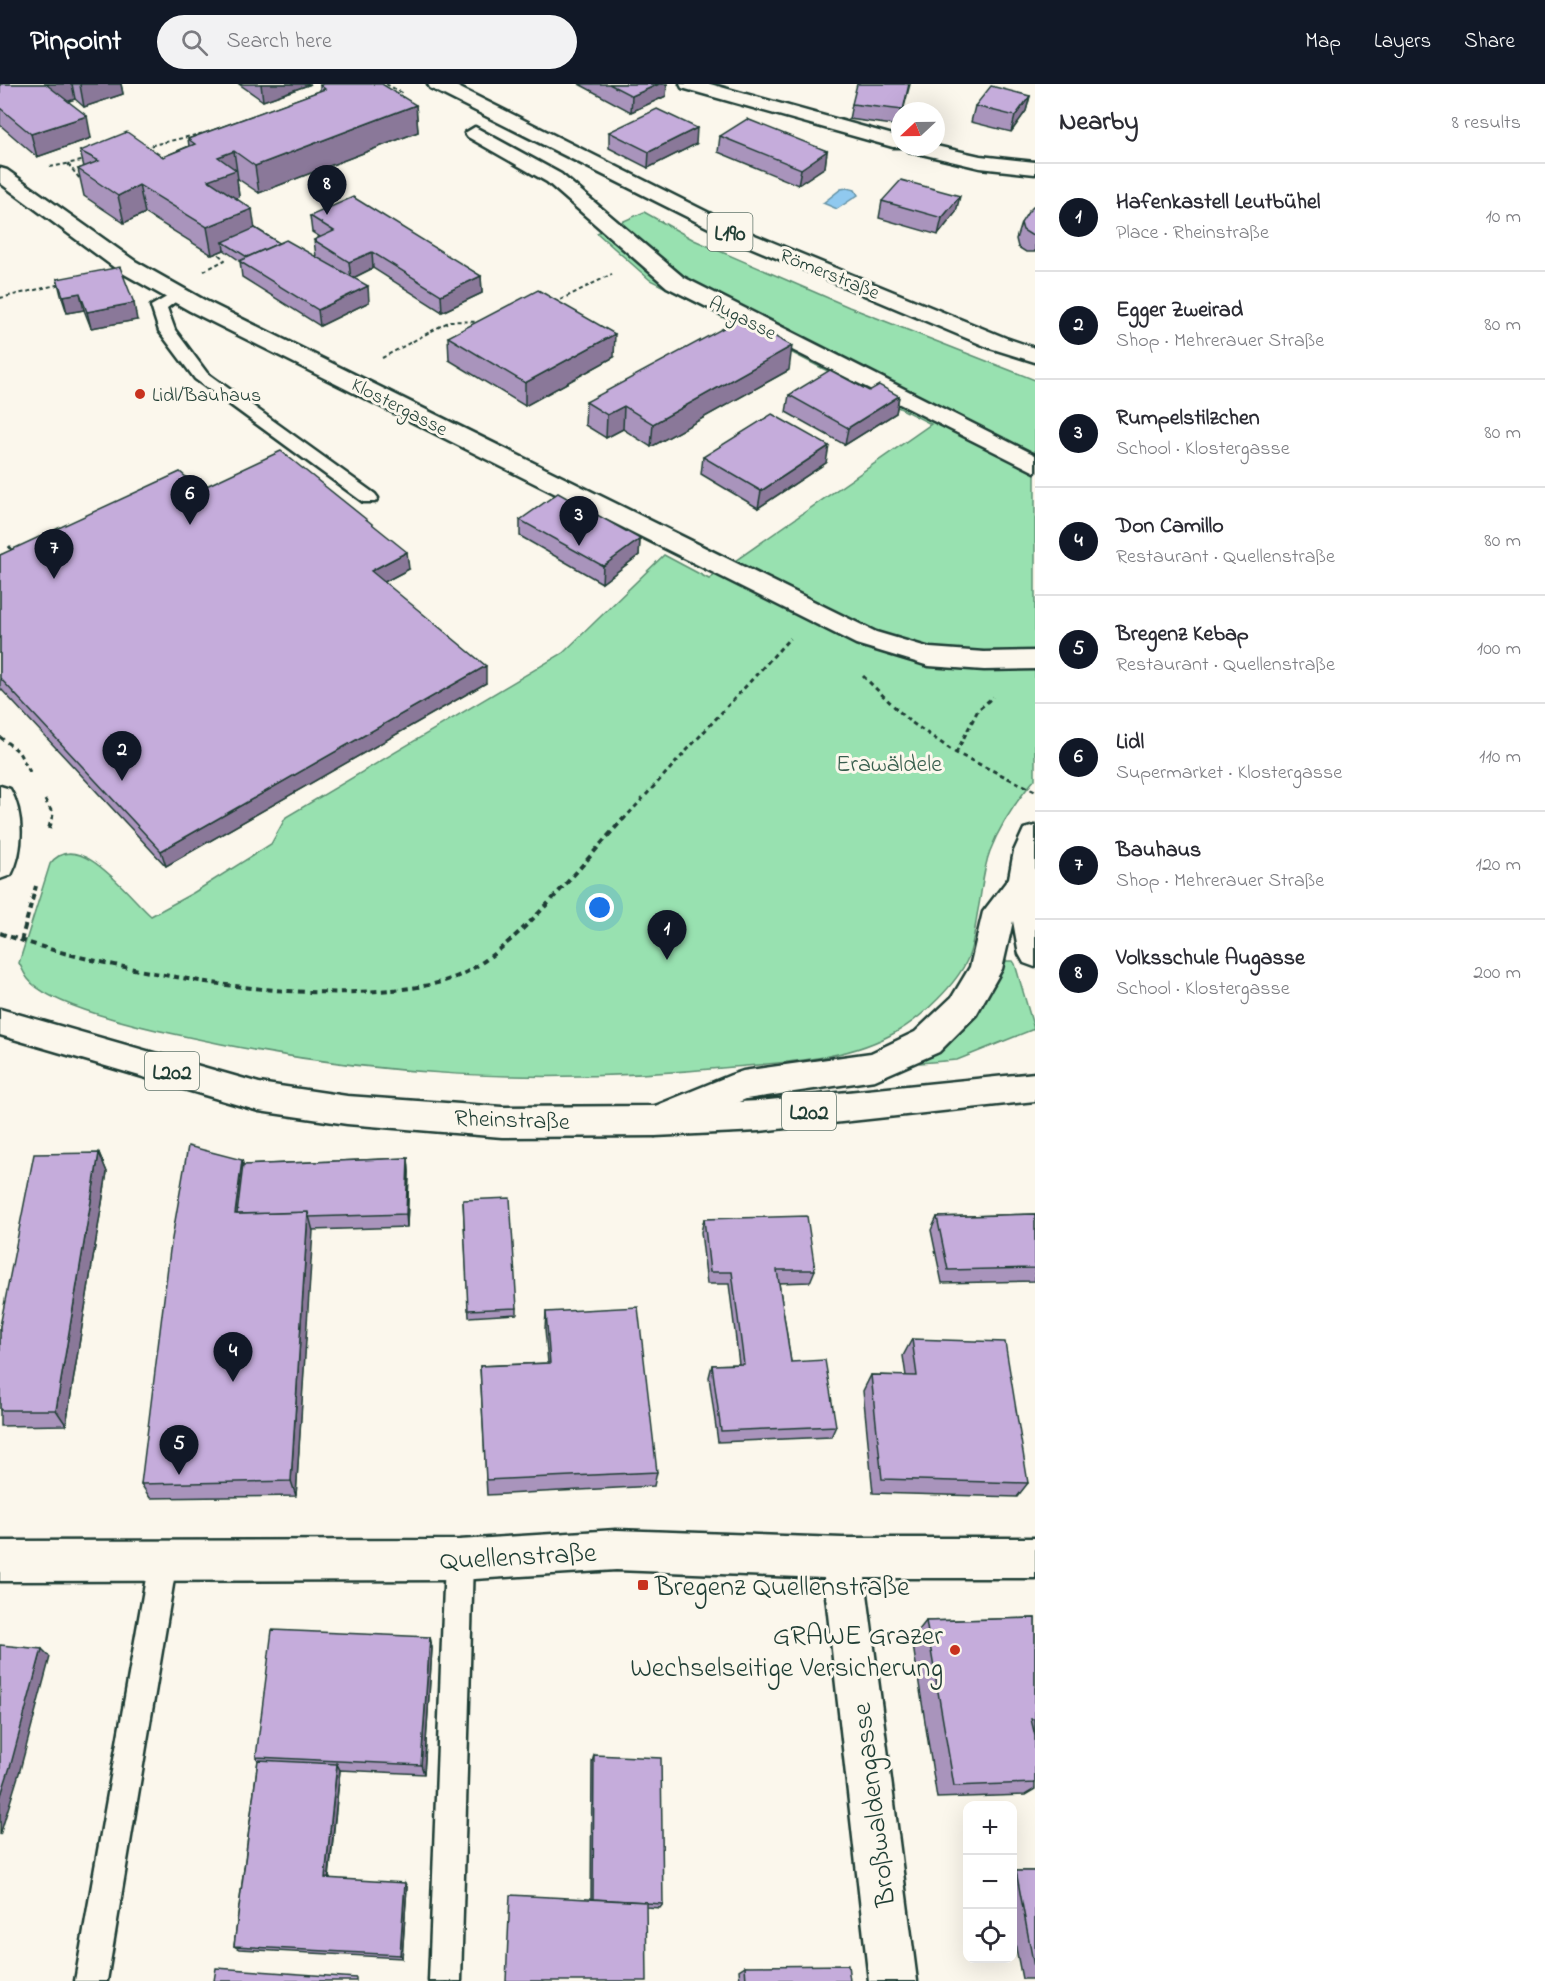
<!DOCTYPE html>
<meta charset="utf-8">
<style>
body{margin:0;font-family:"Indie Flower",sans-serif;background:#f2f2f3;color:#2b2b33}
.controls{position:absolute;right:18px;bottom:18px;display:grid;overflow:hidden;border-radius:12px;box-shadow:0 6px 24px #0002}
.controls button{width:54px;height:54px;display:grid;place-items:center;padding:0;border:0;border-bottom:2px solid #e1e1e2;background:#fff;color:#2b2b33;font:30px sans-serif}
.compass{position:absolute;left:891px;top:18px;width:54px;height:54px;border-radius:50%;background:#fff;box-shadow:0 6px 24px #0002;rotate:248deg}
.you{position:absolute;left:600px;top:824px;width:21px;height:21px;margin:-15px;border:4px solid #fff;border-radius:50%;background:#1a73e8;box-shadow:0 0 0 9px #1a73e833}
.badge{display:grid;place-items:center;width:39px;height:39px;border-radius:50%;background:#111827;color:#fff;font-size:20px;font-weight:700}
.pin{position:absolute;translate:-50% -50px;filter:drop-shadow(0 2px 3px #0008)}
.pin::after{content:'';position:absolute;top:32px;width:21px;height:18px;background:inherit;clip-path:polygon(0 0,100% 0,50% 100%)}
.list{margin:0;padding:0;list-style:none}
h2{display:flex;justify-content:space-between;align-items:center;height:78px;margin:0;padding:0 24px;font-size:26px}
h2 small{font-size:20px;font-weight:400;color:#7c7c81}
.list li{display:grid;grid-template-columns:39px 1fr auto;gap:18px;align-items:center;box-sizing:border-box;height:108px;padding:0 24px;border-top:2px solid #e1e1e2}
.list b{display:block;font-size:22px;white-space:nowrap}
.list p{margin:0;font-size:20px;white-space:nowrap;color:#7c7c81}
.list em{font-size:20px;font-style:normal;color:#7c7c81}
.icon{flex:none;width:33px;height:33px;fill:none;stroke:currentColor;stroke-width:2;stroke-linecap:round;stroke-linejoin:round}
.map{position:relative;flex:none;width:1035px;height:1897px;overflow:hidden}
header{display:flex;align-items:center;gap:36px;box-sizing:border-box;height:84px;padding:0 30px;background:#111827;color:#fff}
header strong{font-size:28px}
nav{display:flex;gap:33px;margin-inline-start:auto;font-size:21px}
.search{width:420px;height:54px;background:#f2f2f3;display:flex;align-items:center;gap:15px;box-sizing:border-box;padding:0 21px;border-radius:33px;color:#7c7c81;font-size:22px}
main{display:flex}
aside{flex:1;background:#fff}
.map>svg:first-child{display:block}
</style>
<header>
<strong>Pinpoint</strong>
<div class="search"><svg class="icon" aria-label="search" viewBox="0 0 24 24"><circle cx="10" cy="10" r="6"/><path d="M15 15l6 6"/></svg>Search here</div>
<nav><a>Map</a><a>Layers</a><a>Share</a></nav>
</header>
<main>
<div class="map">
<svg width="1035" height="1897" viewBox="0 0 1035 1897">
<rect width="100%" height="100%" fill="#fbf7ec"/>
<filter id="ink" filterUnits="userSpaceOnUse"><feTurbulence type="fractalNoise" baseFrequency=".0167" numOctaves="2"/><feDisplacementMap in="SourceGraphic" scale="12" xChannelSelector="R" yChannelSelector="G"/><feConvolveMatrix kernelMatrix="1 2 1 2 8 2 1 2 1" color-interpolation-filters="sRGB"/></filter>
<g filter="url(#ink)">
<g fill="#98e1b0" stroke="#5c8f72" stroke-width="1.5">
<path d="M 644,128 L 694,156 L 849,223 L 1035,296 L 1035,695 C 1017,716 1000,741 990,767 C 983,785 982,807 978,826 C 975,841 974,860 968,874 C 957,900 922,933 898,947 C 849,976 788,978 733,983 C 543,1002 366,993 179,951 C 145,944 48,922 28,895 C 24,890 22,884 19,879 L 50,780 C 78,742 130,814 151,832 L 193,809 L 271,760 L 286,733 L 563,569 L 664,471 L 709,495 L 931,340 L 650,196 L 597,149 Z"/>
<path d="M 1005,877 L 1013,877 L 1015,880 L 1034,945 L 957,976 L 920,979 L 921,974 L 973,932 L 992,904 Z"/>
</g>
<path fill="#90c9ef" stroke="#6391a4" stroke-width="1.5" d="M 847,104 L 855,106 L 858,111 L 837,125 L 823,119 L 841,105 Z"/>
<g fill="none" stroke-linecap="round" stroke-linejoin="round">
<g stroke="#1f3d34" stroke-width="5">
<g id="lane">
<path d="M 179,206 L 186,210 L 167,224 L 175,246 L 207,289 L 375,410 L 378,414 L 375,418 L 363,418 L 195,295 L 159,247 L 151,222 Z"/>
<path d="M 459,1462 L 469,1466 L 473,1476 L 461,1897 L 429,1897 L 445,1476 L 449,1466 Z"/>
<path d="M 163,1463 L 173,1467 L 177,1477 L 107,1897 L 75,1897 L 149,1477 L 153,1467 Z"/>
</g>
</g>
<g stroke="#1f3d34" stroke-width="5">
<g id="street">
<path d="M 680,0 L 710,0 L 900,53 L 900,63 L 936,62 L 980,72 L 1035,78 L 1035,90 L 980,84 L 909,67 L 906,63 L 893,63 L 682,4 Z"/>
<path d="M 475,43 L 561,90 L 683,193 L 1035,371 L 1035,388 L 667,203 L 547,98 L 468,53 L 465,49 Z"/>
<path d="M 0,84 L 7,86 L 135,177 L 206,217 L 876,548 L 930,564 L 984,568 L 1035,567 L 1035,585 L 984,586 L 929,582 L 856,560 L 190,227 L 119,187 L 0,99 Z"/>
<path d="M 616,1446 L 842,1454 L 1035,1454 L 1035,1494 L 865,1494 L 917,1897 L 869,1897 L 824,1494 L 616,1486 L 459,1496 L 0,1497 L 0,1457 L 459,1456 Z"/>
</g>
</g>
<g stroke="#1f3d34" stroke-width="5">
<path id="secondary" d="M 0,702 L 10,705 C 24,729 24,767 11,791 L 0,795 Z"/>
</g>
<g stroke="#1f3d34" stroke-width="5">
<g id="primary">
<path d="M 428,0 L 452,0 L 745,147 L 1006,254 L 1035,264 L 1035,278 L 990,264 L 731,155 L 430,4 Z"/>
<path d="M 0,925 L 259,999 L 347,1012 L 502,1023 L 655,1022 L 759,1017 L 1035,989 L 1035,1017 L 759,1047 L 655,1052 L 502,1053 L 347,1040 L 259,1027 L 0,951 Z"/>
</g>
</g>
<g stroke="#1f3d34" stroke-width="5">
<path id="highway" d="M 1035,742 L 1035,883 L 1024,879 L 1019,870 L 1013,837 L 1002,885 L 997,894 L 976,931 L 939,968 L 875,996 L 746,1015 L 655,1052 L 643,1047 L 638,1037 L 643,1027 L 731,991 L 743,987 L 871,969 L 915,948 L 952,913 L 970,883 L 983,828 L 1009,794 L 1014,767 L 1024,745 Z"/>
</g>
<g stroke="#1f3d34" stroke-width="2" stroke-dasharray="4 3" stroke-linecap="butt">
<path d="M 386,0 L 404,10"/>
<path d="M 144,63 L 204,49"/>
<path d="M 68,80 L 83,99"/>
<path d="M 50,83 L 87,76"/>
<path d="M 204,187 L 225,176 L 217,169"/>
<path d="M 0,214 L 61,200"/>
<path d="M 554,219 L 612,190"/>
<path d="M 382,274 L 450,237 L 482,238"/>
</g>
<g stroke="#1f3d34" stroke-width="3" stroke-dasharray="4.5 4" stroke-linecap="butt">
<path d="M 9,462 L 15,470"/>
<path d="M 863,592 L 908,636 L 956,669 L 1035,707"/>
<path d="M 0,653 L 18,667 L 30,688"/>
<path d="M 956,669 L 978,626 L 993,613"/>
<path d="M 45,716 L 53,730 L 52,736"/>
<path d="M 623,736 L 790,554"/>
</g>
<g stroke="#1f3d34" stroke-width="4" stroke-dasharray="6 4.5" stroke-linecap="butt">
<path d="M 49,745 L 52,734"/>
<path d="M 0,849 C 49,867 98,878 149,888 C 226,903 299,912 378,907 C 409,905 442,902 470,886 C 525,854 580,782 624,734"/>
<path d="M 21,857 L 36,802"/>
</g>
<use href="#lane" fill="#fbf7ec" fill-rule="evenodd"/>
<use href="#street" fill="#fbf7ec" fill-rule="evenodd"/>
<use href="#secondary" fill="#fbf7ec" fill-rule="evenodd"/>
<use href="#primary" fill="#fbf7ec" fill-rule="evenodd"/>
<use href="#highway" fill="#fbf7ec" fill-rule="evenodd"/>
</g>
<g fill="#a994bc" stroke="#1f3d34" stroke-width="1.5">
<path d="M 0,0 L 121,0 L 123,10 L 84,23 L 75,15 L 68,17 L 91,54 L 37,73 L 0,41 Z"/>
<path d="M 239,0 L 311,0 L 263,17 Z"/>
<path d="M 579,0 L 667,0 L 666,12 L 631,28 Z"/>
<path d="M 910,0 L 903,27 L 900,27 L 900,42 L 849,35 L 852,20 Z"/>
<path d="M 320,1 L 416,21 L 418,48 L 259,109 L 238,95 L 237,95 L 239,113 L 236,115 L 255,144 L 279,159 L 316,173 L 314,156 L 320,153 L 312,148 L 310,132 L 481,192 L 482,209 L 442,228 L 373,184 L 353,194 L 369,218 L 320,242 L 242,193 L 240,177 L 224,166 L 212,171 L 145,129 L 124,139 L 84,112 L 78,85 L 84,83 L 80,67 L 163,73 L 189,62 L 188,55 L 320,7 Z"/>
<path d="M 1030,12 L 1026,27 L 1011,48 L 971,38 L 975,22 Z"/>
<path d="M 609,48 L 696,60 L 648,84 L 609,64 Z"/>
<path d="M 720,52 L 827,67 L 825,83 L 798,101 L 718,68 Z"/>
<path d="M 882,117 L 956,128 L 938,151 L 879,134 Z"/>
<path d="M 1035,121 L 1035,168 L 1026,168 L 1018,163 L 1016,155 L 1021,139 Z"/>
<path d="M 57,195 L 137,236 L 91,244 L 84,226 L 67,229 L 61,211 Z"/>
<path d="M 448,253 L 614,273 L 525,322 L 449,276 Z"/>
<path d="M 789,286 L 651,363 L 623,345 L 606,354 L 585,341 L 586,318 Z"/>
<path d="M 869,307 L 899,312 L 896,329 L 845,361 L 786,328 L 789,311 Z"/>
<path d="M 703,373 L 826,379 L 758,424 L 701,390 Z"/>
<path d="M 200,405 L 409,485 L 384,498 L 486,599 L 166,782 L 0,604 L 0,471 Z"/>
<path d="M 520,436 L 640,455 L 639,471 L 602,499 L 520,452 Z"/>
<path d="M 99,1069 L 107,1088 L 66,1341 L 0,1342 L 0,1242 Z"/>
<path d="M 408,1074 L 409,1088 L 407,1143 L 312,1146 L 296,1412 L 150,1414 L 141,1400 L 242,1076 L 243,1081 Z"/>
<path d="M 463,1116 L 517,1224 L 517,1230 L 469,1233 Z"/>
<path d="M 1035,1130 L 1035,1197 L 942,1199 L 931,1146 L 937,1133 Z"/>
<path d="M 704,1135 L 815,1186 L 810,1198 L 779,1199 L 791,1278 L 836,1342 L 831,1353 L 718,1358 L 709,1293 L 712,1281 L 739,1280 L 729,1200 L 707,1200 L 701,1148 Z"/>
<path d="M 546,1228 L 657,1388 L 654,1402 L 487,1411 L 480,1282 L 548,1279 L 545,1245 Z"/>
<path d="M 912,1255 L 1028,1399 L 1017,1413 L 873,1409 L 863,1307 L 871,1291 L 906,1292 L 903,1272 Z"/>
<path d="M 1035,1534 L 1035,1705 L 1025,1711 L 937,1714 L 912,1555 L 926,1537 Z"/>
<path d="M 430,1553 L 432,1564 L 424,1690 L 340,1686 L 329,1795 L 407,1803 L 402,1874 L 239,1865 L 234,1862 L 258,1676 L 256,1673 Z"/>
<path d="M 594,1671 L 663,1820 L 660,1824 L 646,1823 L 591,1815 L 592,1678 Z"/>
<path d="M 1016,1787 L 1035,1787 L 1035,1895 L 1022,1895 L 1012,1844 L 1012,1789 Z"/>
<path d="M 745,1882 L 850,1897 L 740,1897 L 739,1886 Z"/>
</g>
<g fill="#8a7899" stroke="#1f3d34" stroke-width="1.5">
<path d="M 49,0 L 72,0 L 75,15 L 52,23 L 47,1 Z"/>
<path d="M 81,0 L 121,0 L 123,10 L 84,23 L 80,1 Z"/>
<path d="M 261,0 L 311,0 L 263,17 Z"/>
<path d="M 659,0 L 667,0 L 666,12 L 631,28 L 632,12 Z"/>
<path d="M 1030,12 L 1026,27 L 1011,48 L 1015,32 Z"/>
<path d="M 416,21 L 418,48 L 259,109 L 255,82 Z"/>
<path d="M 87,32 L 91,54 L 37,73 L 31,50 Z"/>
<path d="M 697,44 L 696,60 L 648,84 L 649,68 Z"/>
<path d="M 234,67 L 238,95 L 237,95 L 239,113 L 212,124 L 208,96 L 218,73 Z"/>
<path d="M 827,67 L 825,83 L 798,101 L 801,85 Z"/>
<path d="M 139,101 L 145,129 L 124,139 L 118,112 Z"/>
<path d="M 960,112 L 956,128 L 938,151 L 942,134 Z"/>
<path d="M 252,125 L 256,153 L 223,158 L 224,166 L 212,171 L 207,143 Z"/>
<path d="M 372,168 L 373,184 L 351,195 L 349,178 Z"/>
<path d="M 481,192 L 482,209 L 442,228 L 441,211 Z"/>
<path d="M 368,202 L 369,218 L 320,242 L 318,226 Z"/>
<path d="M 80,209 L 84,226 L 67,229 L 63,212 Z"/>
<path d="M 134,219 L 137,236 L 91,244 L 87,228 Z"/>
<path d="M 615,250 L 614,273 L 525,322 L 525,299 Z"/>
<path d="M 792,262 L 789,286 L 651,363 L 653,340 Z"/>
<path d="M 899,312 L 896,329 L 845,361 L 848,344 Z"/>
<path d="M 624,322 L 623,345 L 606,354 L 607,331 Z"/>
<path d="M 829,362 L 826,379 L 758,424 L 761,407 Z"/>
<path d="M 640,455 L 639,471 L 602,499 L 603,482 Z"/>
<path d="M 407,468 L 409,485 L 373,504 L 371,487 Z"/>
<path d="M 486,582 L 486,599 L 166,782 L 161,767 Z"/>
<path d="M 99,1069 L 107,1088 L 66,1341 L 56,1326 Z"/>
<path d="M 408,1074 L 409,1088 L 407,1143 L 406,1130 Z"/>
<path d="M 242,1076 L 247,1095 L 243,1135 L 235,1130 Z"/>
<path d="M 308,1128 L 313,1147 L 296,1412 L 291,1397 Z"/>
<path d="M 430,1553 L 432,1564 L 424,1690 L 421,1681 Z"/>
<path d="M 42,1565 L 50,1573 L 20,1686 L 0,1751 L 0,1714 Z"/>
<path d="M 337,1680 L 340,1686 L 328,1799 L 325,1794 Z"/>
<path d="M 405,1799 L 407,1803 L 402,1874 L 400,1871 Z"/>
</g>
<g fill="#c5acdb" stroke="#1f3d34" stroke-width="1.5">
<path d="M 0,0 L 49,0 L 47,1 L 87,32 L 31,50 L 0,24 Z"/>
<path d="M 323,0 L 382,0 L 416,21 L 255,82 L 234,67 L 218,73 L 236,86 L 208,96 L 252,125 L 207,143 L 139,101 L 118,112 L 78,85 L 99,77 L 80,67 L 127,48 L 163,73 L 195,60 L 188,55 L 325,5 L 320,1 Z"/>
<path d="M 609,0 L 659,0 L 632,12 Z"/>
<path d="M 857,0 L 909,0 L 903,26 L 852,20 Z"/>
<path d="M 991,2 L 1030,12 L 1015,32 L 975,22 Z"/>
<path d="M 657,25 L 697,44 L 649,68 L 609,48 Z"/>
<path d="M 747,35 L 827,67 L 801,85 L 720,52 Z"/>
<path d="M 901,96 L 960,112 L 942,134 L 882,117 Z"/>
<path d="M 353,113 L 481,192 L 441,211 L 372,168 L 349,178 L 314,156 L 334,147 L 310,132 Z"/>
<path d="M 1035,121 L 1035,152 L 1031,151 L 1023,146 L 1021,139 L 1028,128 Z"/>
<path d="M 255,144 L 279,159 L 247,173 L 223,158 Z"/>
<path d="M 286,156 L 368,202 L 318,226 L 239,177 Z"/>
<path d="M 120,183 L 134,219 L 87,228 L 80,209 L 63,212 L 57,195 Z"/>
<path d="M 538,206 L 615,250 L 525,299 L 448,253 Z"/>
<path d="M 742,234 L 792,262 L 653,340 L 624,322 L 607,331 L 586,318 Z"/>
<path d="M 830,286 L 869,307 L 879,301 L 899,312 L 848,344 L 789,311 Z"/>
<path d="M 772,330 L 829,362 L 761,407 L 703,373 Z"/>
<path d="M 281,367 L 407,468 L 371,487 L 486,582 L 161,767 L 0,594 L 0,471 L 180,388 L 200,405 Z"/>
<path d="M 558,409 L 640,455 L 603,482 L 520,436 Z"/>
<path d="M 188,1062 L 242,1076 L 235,1130 L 308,1128 L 291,1397 L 141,1400 L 170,1166 Z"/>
<path d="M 99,1069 L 56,1326 L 0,1326 L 0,1242 L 34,1070 Z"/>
<path d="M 408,1074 L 406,1130 L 309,1133 L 308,1128 L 237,1130 L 243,1081 Z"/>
<path d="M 510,1114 L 517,1224 L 468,1226 L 463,1116 Z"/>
<path d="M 1035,1130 L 1035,1184 L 948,1186 L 937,1133 Z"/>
<path d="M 807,1132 L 815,1186 L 777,1186 L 791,1278 L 825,1276 L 836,1342 L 721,1347 L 712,1281 L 744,1280 L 732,1188 L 710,1188 L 704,1135 Z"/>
<path d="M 638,1223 L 657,1388 L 486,1396 L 480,1282 L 550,1279 L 546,1228 Z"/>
<path d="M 912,1255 L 1005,1258 L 1028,1399 L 882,1395 L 871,1291 L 917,1292 Z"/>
<path d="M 1035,1534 L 1035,1635 L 1031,1635 L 1035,1652 L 1035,1699 L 954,1702 L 926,1537 Z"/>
<path d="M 272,1546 L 430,1553 L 421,1681 L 256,1673 Z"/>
<path d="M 0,1561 L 42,1565 L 11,1680 L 0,1714 Z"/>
<path d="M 594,1671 L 661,1674 L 663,1820 L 646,1819 L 646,1818 L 593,1815 Z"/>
<path d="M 258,1676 L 337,1680 L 325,1794 L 405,1799 L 400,1871 L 234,1862 Z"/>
<path d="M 1016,1787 L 1035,1787 L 1035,1888 Z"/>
<path d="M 510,1811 L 646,1818 L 647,1897 L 506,1897 Z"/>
<path d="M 848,1881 L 850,1897 L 746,1897 L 745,1882 Z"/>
<path d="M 216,1884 L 356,1894 L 356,1897 L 214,1897 Z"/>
</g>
</g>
<g fill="#c8321e" stroke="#fbf7ec" stroke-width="2">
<circle cx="140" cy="310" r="6"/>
<rect x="637" y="1495" width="12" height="12" rx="3"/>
<circle cx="955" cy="1566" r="6"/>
</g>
<g text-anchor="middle" stroke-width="6" stroke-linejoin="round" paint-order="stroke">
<g font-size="20" fill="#1f3d34" stroke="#fbf7ec">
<text transform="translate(830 189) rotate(22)" y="7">Römerstraße</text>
<text transform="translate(743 233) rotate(27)" y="7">Augasse</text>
<text transform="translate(400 322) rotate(27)" y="7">Klostergasse</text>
</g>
<g font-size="20" fill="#1f3d34" stroke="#fbf7ec" text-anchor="start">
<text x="152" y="317">Lidl/Bauhaus</text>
</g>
<g fill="#fbf7ec" stroke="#61756b" stroke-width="1.5">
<rect x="707.5" y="129" width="45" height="38" rx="4.5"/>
<rect x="145" y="968" width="54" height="38" rx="4.5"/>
<rect x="782" y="1008" width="54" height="38" rx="4.5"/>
</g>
<g font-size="22" font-weight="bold" fill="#1f3d34">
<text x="730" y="156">L190</text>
<text x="172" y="995">L202</text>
<text x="809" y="1035">L202</text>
</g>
<g font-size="24" fill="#375e4d" stroke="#fbf7ec">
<text x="889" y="687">Erawäldele</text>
</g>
<g font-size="24" fill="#1f3d34" stroke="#fbf7ec">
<text transform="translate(512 1035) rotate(2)" y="8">Rheinstraße</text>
</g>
<g font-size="28" fill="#1f3d34" stroke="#fbf7ec">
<text transform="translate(518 1471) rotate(-3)" y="10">Quellenstraße</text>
<text transform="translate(872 1721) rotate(-97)" y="10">Broßwaldengasse</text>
</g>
<g font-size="28" fill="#1f3d34" stroke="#fbf7ec" text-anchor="start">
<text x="655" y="1511">Bregenz Quellenstraße</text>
<text x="943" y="1560" text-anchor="end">GRAWE Grazer<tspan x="943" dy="32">Wechselseitige Versicherung</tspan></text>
</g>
</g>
</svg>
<div class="controls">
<button>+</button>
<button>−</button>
<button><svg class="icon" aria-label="locate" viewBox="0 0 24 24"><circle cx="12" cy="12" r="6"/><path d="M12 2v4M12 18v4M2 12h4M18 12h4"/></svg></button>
</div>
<svg class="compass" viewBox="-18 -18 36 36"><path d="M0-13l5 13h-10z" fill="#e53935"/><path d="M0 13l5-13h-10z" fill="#7c7c81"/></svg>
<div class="you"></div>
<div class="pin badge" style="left:667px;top:876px">1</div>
<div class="pin badge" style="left:122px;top:697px">2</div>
<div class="pin badge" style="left:579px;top:462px">3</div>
<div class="pin badge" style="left:233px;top:1298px">4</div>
<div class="pin badge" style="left:179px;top:1391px">5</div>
<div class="pin badge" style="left:190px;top:441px">6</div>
<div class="pin badge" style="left:54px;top:495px">7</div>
<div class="pin badge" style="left:327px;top:131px">8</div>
</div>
<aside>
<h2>Nearby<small>8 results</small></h2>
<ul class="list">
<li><span class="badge">1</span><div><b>Hafenkastell Leutbühel</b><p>Place · Rheinstraße</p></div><em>10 m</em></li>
<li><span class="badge">2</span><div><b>Egger Zweirad</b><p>Shop · Mehrerauer Straße</p></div><em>80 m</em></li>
<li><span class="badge">3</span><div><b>Rumpelstilzchen</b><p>School · Klostergasse</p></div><em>80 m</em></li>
<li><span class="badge">4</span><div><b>Don Camillo</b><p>Restaurant · Quellenstraße</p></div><em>80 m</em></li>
<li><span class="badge">5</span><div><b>Bregenz Kebap</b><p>Restaurant · Quellenstraße</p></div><em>100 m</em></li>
<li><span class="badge">6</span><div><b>Lidl</b><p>Supermarket · Klostergasse</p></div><em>110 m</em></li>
<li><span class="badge">7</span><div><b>Bauhaus</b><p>Shop · Mehrerauer Straße</p></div><em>120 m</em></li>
<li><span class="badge">8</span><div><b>Volksschule Augasse</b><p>School · Klostergasse</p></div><em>200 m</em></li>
</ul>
</aside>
</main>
